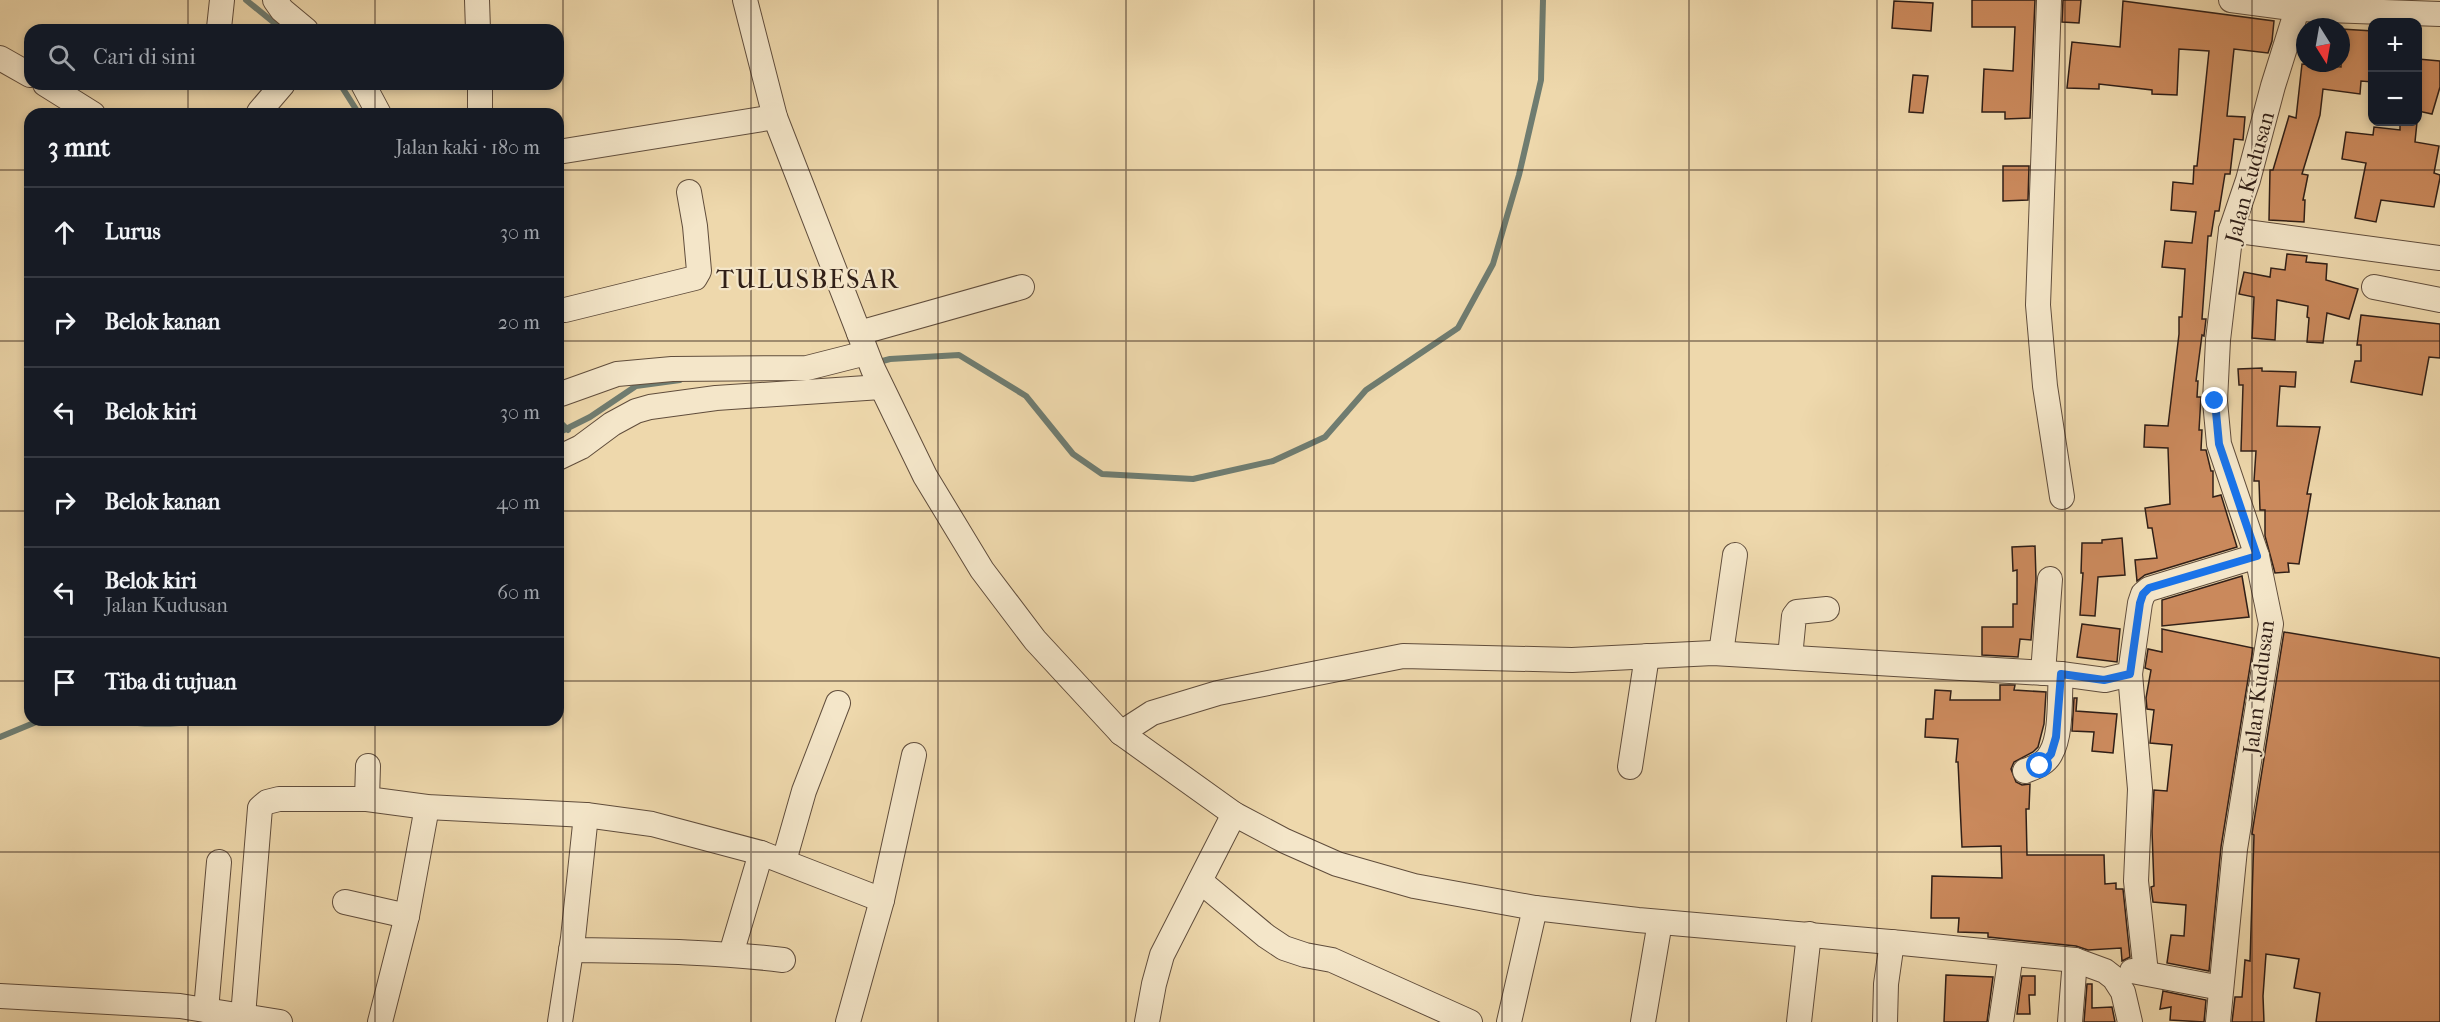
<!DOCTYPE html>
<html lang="id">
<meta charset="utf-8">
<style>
body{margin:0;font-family:"IM FELL French Canon",serif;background:#242831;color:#f1f3f6}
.controls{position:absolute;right:18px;top:18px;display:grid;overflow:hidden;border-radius:12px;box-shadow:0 3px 9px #0003}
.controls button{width:54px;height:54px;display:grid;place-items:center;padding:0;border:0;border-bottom:2px solid #363941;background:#171b24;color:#f1f3f6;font:30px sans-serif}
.compass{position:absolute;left:2296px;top:18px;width:54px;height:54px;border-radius:50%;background:#171b24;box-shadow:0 3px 9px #0003;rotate:169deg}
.stop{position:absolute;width:18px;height:18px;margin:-14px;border:4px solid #1a73e8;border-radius:50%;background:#fff}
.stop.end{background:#1a73e8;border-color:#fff;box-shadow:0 2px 6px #0008}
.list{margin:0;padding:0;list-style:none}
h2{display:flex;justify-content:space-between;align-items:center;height:78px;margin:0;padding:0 24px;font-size:26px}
h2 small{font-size:20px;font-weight:400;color:#9ea1a6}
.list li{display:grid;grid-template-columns:39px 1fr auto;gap:18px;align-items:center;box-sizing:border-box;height:90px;padding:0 24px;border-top:2px solid #363941}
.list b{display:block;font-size:22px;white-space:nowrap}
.list p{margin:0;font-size:20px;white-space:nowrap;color:#9ea1a6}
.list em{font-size:20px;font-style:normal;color:#9ea1a6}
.icon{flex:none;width:33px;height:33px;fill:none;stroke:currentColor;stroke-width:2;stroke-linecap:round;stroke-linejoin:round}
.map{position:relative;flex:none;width:2440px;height:1022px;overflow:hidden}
.search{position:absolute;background:#171b24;box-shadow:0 3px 9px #0003;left:24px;top:24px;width:540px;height:66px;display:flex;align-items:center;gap:15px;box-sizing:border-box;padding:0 21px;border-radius:18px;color:#9ea1a6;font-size:22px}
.panel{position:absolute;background:#171b24;box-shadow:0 3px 9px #0003;left:24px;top:108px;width:540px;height:618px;border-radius:18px}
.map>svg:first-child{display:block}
</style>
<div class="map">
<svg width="2440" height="1022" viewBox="0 0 2440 1022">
<rect width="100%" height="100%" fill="#eed8ac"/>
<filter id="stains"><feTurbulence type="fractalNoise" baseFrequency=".00333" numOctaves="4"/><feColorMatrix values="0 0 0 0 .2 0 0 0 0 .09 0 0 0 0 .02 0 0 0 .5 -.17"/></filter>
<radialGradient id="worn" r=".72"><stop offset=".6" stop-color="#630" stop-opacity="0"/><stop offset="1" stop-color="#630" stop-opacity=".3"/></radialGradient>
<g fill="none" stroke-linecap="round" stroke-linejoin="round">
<g stroke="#6f7c70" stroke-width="6">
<path d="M 246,0 L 283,30"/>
<path d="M 340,84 L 359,114"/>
<path d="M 875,363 L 890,359 L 959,355 L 1026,396 L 1073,454 L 1102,474 L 1193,479 L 1273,461 L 1325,437 L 1366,390 L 1458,328 L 1493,264 L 1519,175 L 1541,80 L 1543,0"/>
<path d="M 558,420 L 568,430"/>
<path d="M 558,433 L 590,417 L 636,386 L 680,380"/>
<path d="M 112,720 C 146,726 179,724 212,720"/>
<path d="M 0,737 L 41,720"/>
</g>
</g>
<g fill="#ca895c" stroke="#301f17" stroke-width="1.5">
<path d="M 1972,0 L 2035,0 L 2030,118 L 2005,119 L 2005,112 L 1982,112 L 1984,69 L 2013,71 L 2015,27 L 1972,27 Z"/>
<path d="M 2063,0 L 2081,0 L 2079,23 L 2062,22 Z"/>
<path d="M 1894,1 L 1933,3 L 1931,31 L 1892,28 Z"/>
<path d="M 2123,1 L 2274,21 L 2272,41 L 2268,53 L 2234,49 L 2227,116 L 2245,117 L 2243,140 L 2234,139 L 2230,174 L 2225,174 L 2219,211 L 2215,211 L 2211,236 L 2208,236 L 2202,319 L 2206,319 L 2204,336 L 2202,335 L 2196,381 L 2198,381 L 2197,397 L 2201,397 L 2199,430 L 2202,430 L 2201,450 L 2206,450 L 2211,471 L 2213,471 L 2213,497 L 2221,495 L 2237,547 L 2145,575 L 2137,581 L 2135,560 L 2157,558 L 2152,528 L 2148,528 L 2145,508 L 2170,504 L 2168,448 L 2144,447 L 2145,425 L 2168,426 L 2179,334 L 2179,317 L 2182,317 L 2185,269 L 2162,267 L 2165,241 L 2192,243 L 2196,212 L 2171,210 L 2173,182 L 2193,184 L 2194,166 L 2197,166 L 2209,51 L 2179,49 L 2177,95 L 2152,94 L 2152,90 L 2099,84 L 2099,89 L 2067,88 L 2072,42 L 2120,47 Z"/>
<path d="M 2341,29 L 2373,31 L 2373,82 L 2361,81 L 2360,94 L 2323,89 L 2320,115 L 2302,174 L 2308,175 L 2303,200 L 2305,200 L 2304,222 L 2269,220 L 2270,170 L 2273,170 L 2289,116 L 2296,118 L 2302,64 L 2341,67 Z"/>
<path d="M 2418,59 L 2440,61 L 2440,87 L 2432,114 L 2418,111 Z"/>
<path d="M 1913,75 L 1928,76 L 1923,113 L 1909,112 Z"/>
<path d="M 2400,122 L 2417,122 L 2415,142 L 2439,146 L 2434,173 L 2440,175 L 2440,178 L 2434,207 L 2381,200 L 2376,222 L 2355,218 L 2366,163 L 2342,159 L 2346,132 L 2373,135 L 2374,127 L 2400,130 Z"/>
<path d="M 2003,166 L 2029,166 L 2028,200 L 2003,201 Z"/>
<path d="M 2287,254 L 2307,256 L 2306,262 L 2327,264 L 2326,280 L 2358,289 L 2349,319 L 2327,313 L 2323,343 L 2307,342 L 2309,318 L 2307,317 L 2308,306 L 2277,300 L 2275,340 L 2252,338 L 2254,297 L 2239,294 L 2244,272 L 2270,277 L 2271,268 L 2285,270 Z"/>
<path d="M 2361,315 L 2440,324 L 2440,358 L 2429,357 L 2422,395 L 2351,382 L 2355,361 L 2361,361 L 2361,345 L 2357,345 Z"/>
<path d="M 2262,368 L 2262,371 L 2296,372 L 2295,387 L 2280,386 L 2277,426 L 2320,427 L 2307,494 L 2311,494 L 2299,564 L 2288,563 L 2289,572 L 2275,573 L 2265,536 L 2265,510 L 2260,510 L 2259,481 L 2254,481 L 2256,451 L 2241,451 L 2243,385 L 2239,385 L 2238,369 Z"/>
<path d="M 2122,538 L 2125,575 L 2098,577 L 2095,616 L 2080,615 L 2083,573 L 2081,573 L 2082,543 L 2102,543 L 2102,540 Z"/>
<path d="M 2035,546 L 2036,579 L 2031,640 L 2020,639 L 2018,657 L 1982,655 L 1982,627 L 2013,627 L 2013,604 L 2017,604 L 2017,570 L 2013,571 L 2012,547 Z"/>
<path d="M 2242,576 L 2249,617 L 2162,626 L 2162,600 Z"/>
<path d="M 2082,624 L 2120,629 L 2117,662 L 2077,657 Z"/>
<path d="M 2162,629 L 2253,648 L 2221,847 L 2209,971 L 2167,963 L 2171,935 L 2184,936 L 2186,905 L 2153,902 L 2151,887 L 2154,886 L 2152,831 L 2154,790 L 2167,791 L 2172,745 L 2150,743 L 2154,710 L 2147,709 L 2146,698 L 2151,670 L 2145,668 L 2148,649 L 2162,652 Z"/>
<path d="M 2284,632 L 2440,658 L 2440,1022 L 2316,1022 L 2320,993 L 2294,988 L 2299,959 L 2266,954 L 2263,996 L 2264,1022 L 2232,1022 L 2235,997 L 2242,997 L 2245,960 L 2250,961 L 2254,835 L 2252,834 Z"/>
<path d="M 2000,685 L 2015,685 L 2014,690 L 2046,692 L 2044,724 L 2038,747 L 2033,752 L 2014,762 L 2011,769 L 2016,782 L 2022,785 L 2030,784 L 2029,809 L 2026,809 L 2027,855 L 2104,855 L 2105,884 L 2116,883 L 2116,889 L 2123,889 L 2130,957 L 2122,961 L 2121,948 L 2088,950 L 2076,946 L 1988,937 L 1988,933 L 1958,932 L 1959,918 L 1931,918 L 1932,876 L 2002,878 L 2001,846 L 1962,847 L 1958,762 L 1956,762 L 1958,739 L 1925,737 L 1926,719 L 1933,719 L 1935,690 L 1951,691 L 1950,700 L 2000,700 Z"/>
<path d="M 2074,698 L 2077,698 L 2076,711 L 2117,714 L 2113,753 L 2092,751 L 2094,732 L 2072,731 Z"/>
<path d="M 1946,975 L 1993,977 L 1987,1022 L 1944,1022 Z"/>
<path d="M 2022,976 L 2035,976 L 2035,995 L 2029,995 L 2030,1014 L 2017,1014 Z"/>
<path d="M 2087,984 L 2092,984 L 2092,1008 L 2112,1007 L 2115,1022 L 2084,1022 Z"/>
<path d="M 2163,991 L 2206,1000 L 2204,1022 L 2170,1020 L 2171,1007 L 2160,1009 Z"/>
</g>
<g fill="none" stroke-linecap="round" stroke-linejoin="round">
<g stroke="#604d3c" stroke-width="26">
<g id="minor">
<path d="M 275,0 L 282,10 L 306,30"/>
<path d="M 477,0 L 478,30"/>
<path d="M 745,0 L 775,117 L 873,369 L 925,476 L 982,570 L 1035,640 L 1121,733 L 1234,814 L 1285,841 L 1337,864 L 1414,886 L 1535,908 L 1638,920 L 1902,943 L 2075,960 L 2105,971 L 2114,978 L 2123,992 L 2130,1022"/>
<path d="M 2049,0 L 2038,305 L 2045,386 L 2062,497"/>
<path d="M 2231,0 L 2299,9 L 2440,14"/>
<path d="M 219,28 L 222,0"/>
<path d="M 0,58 L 30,75"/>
<path d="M 45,84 L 93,114"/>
<path d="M 363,84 L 379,114"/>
<path d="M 480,84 L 480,114"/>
<path d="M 259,112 L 283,84"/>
<path d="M 558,152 L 775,117"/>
<path d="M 2231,230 L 2440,258"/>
<path d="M 2374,287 L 2440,300"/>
<path d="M 558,310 L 565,310 L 695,278 L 699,271 L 695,226 L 689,192"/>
<path d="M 859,333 L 1022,287"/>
<path d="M 558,392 L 561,394 L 617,374 L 672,369 L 807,368 L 866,353"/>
<path d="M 558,458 L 581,447 L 612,424 L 636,411 L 650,407 L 716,398 L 881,387"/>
<path d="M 1721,653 L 1735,555"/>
<path d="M 1790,657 L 1794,616 L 1797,612 L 1827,609"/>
<path d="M 2043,673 L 2050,579"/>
<path d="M 2130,674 L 2140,789 L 2136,881 L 2146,973"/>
<path d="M 1121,733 L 1152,713 L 1218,693 L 1403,656 L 1572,660 L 1713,653 L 2061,674 L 2105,680 L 2130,674 L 2140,603 L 2143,594 L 2149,589 L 2257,556"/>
<path d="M 1630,767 L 1647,656"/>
<path d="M 2025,771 C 2035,767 2046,764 2051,753 C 2062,734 2059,697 2061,674"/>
<path d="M 367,799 L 368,766"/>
<path d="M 784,861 L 804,791 L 838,703"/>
<path d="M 1200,881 L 1266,936 L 1284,948 L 1305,955 L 1332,960 L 1470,1022"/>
<path d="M 345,902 L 407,916"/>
<path d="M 571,950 C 642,951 712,951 783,960"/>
<path d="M 731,954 L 761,853"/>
<path d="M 2132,971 L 2221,988"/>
<path d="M 0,996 L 180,1006 L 280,1022"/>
<path d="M 206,1010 L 219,862"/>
<path d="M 243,1016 L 260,808 L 267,802 L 279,799 L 367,799 L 427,807 L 586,815 L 652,824 L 761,853 L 882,900"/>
<path d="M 380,1022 L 407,916 L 427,807"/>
<path d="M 560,1022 L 573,938 L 586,815"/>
<path d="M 848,1022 L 882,900 L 914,755"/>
<path d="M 1147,1022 L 1154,984 L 1162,955 L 1234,814"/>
<path d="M 1509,1022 L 1535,908"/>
<path d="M 1643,1022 L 1660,922"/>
<path d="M 1799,1022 L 1809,934"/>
<path d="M 1885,1022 L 1886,984 L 1892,942"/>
<path d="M 2001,1022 L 2011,954"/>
<path d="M 2070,1022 L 2075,960"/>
<path d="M 2218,1022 L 2235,849 L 2271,624 L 2257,556 L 2219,444 L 2215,401 L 2218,340 L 2231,230 L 2248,180 L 2273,86 L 2300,0"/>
</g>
</g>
<use href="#minor" stroke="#f4e6c9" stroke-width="24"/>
</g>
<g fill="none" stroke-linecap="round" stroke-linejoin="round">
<path stroke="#1a73e8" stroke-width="8" d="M 2040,766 L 2051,754 L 2056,737 L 2061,674 L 2104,680 L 2130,674 L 2140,603 L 2143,594 L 2149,588 L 2257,556 L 2219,444 L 2215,401"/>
</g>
<path fill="none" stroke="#301f17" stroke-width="1.5" stroke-opacity="0.55" d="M 188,0 L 188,30M 375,0 L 375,30M 563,0 L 563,1022M 751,0 L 751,1022M 938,0 L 938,1022M 1126,0 L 1126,1022M 1314,0 L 1314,1022M 1502,0 L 1502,1022M 1689,0 L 1689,1022M 1877,0 L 1877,1022M 2065,0 L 2065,1022M 2252,0 L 2252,1022M 188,84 L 188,114M 375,84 L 375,114M 0,170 L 30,170M 558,170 L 2440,170M 0,341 L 30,341M 558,341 L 2440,341M 0,511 L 30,511M 558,511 L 2440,511M 0,681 L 30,681M 558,681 L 2440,681M 188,720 L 188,1022M 375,720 L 375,1022M 0,852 L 2440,852"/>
<g text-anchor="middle" stroke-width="4.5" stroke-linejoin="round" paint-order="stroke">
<g font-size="22" fill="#301f17" stroke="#f4e6c9">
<text transform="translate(2249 177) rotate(-75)" y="8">Jalan Kudusan</text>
<text transform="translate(2258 687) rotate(-83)" y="8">Jalan Kudusan</text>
</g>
<g font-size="26" letter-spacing="1.5" fill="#301f17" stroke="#f4e6c9">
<text x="808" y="288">TULUSBESAR</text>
</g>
</g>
<rect width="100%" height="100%" filter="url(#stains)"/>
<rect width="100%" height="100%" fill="url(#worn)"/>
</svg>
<div class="controls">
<button>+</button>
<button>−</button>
</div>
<svg class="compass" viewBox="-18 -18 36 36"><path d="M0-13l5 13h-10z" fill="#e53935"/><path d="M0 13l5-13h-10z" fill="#9ea1a6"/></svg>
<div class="stop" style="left:2040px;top:766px"></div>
<div class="stop end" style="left:2215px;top:401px"></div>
<div class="search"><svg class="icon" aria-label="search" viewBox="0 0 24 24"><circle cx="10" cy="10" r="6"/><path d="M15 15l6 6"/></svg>Cari di sini</div>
<section class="panel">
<h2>3 mnt<small>Jalan kaki · 180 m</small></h2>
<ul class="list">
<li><svg class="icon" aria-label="ahead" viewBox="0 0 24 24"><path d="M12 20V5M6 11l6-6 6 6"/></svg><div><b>Lurus</b></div><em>30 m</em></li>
<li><svg class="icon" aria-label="right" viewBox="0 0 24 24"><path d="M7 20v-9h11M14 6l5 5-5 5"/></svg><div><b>Belok kanan</b></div><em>20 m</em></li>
<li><svg class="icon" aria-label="left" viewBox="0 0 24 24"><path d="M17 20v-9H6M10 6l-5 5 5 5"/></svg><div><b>Belok kiri</b></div><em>30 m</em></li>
<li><svg class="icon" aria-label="right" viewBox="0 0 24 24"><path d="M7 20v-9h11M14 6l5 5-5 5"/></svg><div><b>Belok kanan</b></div><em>40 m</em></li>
<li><svg class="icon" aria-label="left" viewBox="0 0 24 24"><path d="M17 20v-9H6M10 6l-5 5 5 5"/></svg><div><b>Belok kiri</b><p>Jalan Kudusan</p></div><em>60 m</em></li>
<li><svg class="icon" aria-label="arrive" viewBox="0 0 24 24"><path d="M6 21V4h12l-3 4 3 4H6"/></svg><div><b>Tiba di tujuan</b></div></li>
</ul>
</section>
</div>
